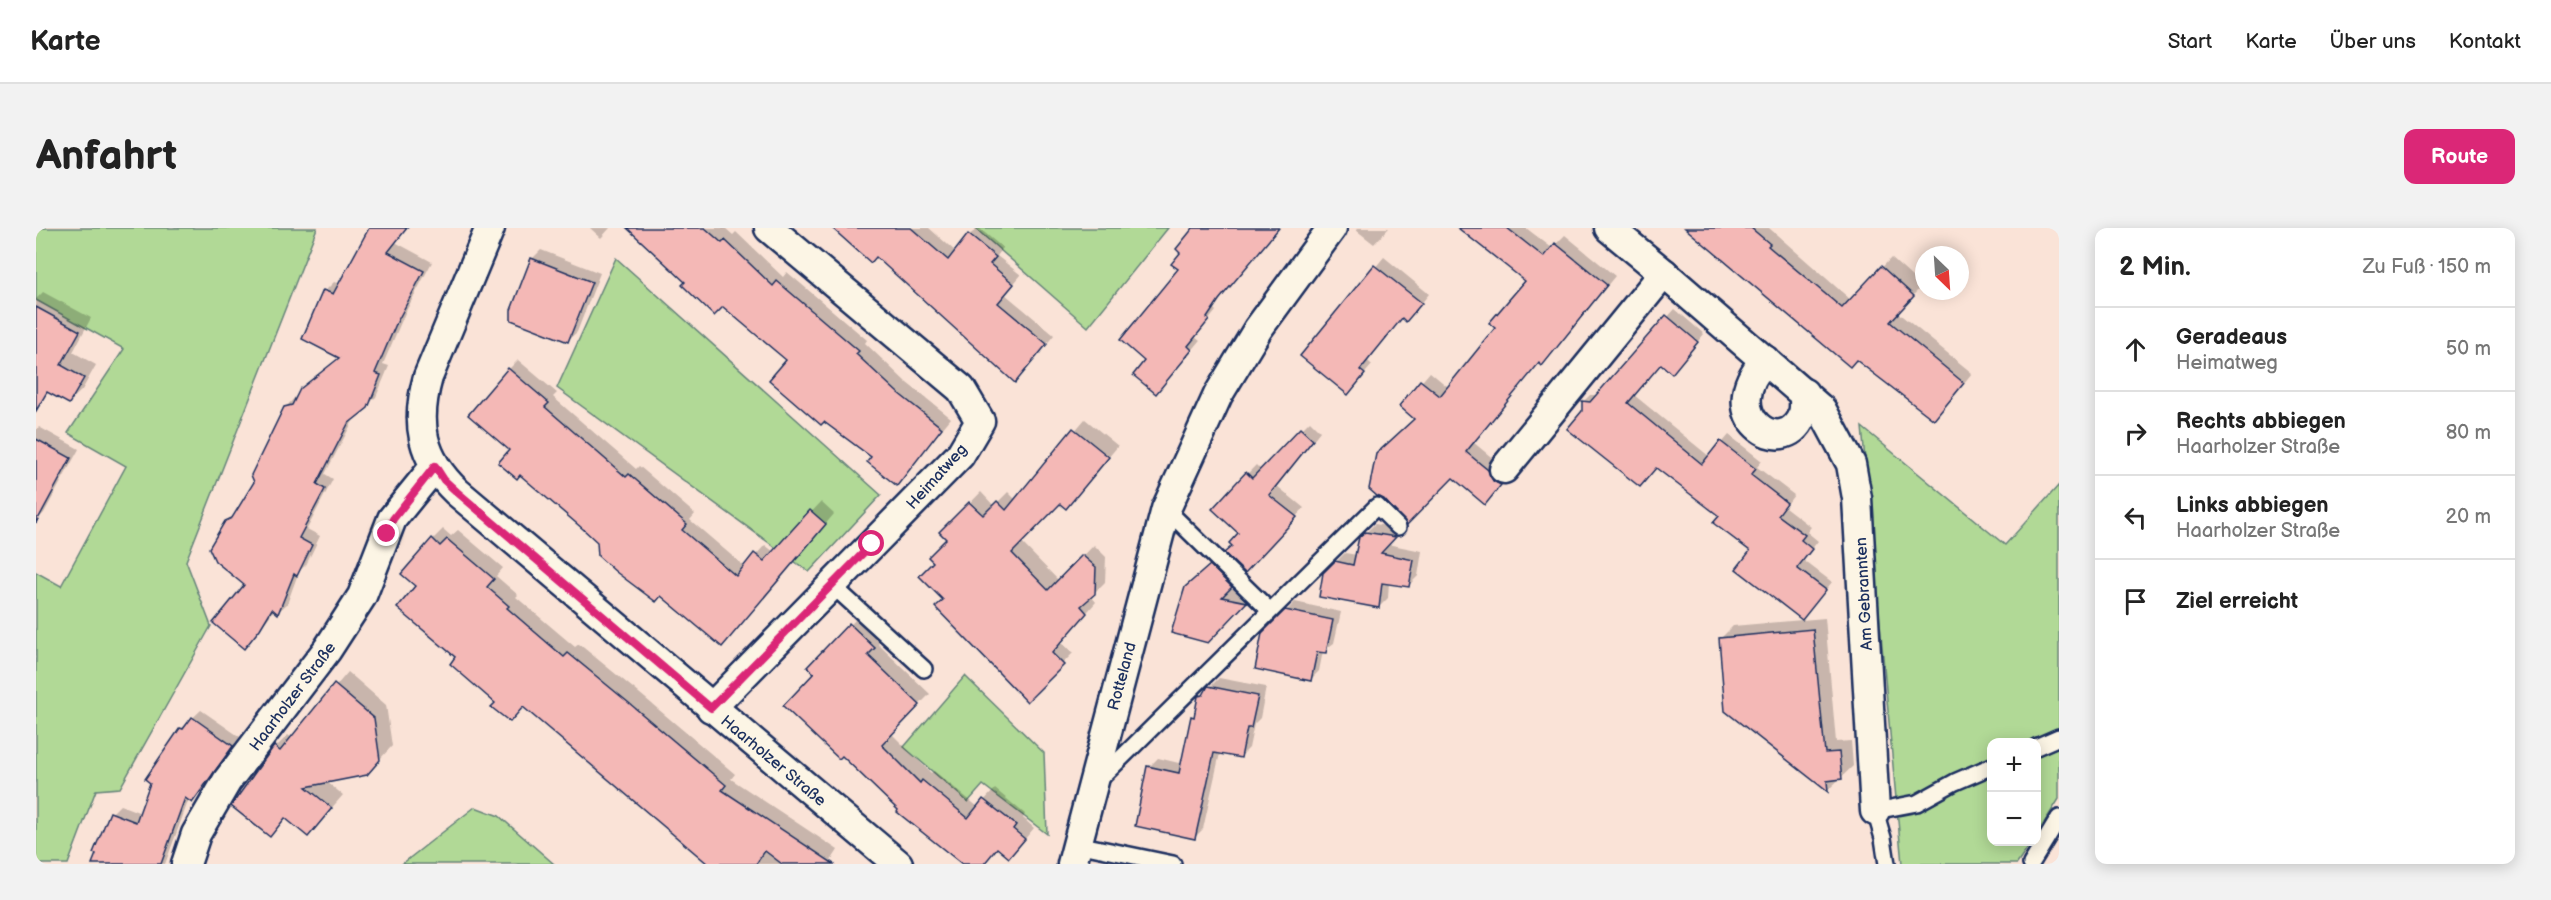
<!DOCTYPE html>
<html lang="de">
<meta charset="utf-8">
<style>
body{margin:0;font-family:"Balsamiq Sans",sans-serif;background:#f2f2f2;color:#222}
.controls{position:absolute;right:18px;bottom:18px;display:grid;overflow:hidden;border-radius:12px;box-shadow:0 3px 15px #0003}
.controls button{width:54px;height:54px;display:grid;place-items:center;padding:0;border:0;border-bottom:2px solid #e0e0e0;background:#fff;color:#222;font:30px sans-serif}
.compass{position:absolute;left:1879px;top:18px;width:54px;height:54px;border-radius:50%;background:#fff;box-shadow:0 3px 15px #0003;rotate:155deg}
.stop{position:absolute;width:18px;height:18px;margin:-14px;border:4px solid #db2777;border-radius:50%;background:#fff}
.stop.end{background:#db2777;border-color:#fff;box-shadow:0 2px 6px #0008}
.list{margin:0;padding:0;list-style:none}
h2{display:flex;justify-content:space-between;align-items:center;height:78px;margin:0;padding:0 24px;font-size:26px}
h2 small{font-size:20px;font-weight:400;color:#767676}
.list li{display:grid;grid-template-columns:39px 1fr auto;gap:18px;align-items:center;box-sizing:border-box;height:84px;padding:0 24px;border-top:2px solid #e0e0e0}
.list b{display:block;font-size:22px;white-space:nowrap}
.list p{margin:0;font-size:20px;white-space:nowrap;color:#767676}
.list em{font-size:20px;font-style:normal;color:#767676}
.icon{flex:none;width:33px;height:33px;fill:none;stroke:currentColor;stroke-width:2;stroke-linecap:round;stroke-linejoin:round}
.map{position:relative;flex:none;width:2023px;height:636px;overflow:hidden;border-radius:12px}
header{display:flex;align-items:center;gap:36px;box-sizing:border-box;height:84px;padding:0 30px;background:#fff;border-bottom:2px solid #e0e0e0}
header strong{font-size:28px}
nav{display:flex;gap:33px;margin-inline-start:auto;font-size:21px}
.intro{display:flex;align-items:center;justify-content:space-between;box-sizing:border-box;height:144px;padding:0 36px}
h1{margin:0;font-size:42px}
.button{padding:15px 27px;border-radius:12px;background:#db2777;color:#fff;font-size:21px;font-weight:700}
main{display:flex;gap:36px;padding:0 36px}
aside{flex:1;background:#fff;border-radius:12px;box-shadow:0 3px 15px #0003}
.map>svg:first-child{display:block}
</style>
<header>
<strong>Karte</strong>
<nav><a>Start</a><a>Karte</a><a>Über uns</a><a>Kontakt</a></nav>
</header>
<div class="intro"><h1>Anfahrt</h1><a class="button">Route</a></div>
<main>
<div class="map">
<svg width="2023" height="636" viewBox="0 0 2023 636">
<rect width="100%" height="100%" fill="#fae3d7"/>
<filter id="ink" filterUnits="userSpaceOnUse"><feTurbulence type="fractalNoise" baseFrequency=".0167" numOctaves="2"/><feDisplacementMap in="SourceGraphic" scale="12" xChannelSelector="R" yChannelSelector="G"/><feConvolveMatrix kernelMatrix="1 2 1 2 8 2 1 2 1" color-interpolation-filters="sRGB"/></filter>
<g filter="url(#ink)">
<g fill="#b1d996" stroke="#66847a" stroke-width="1.5">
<path d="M 0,0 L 281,0 L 150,333 L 175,398 L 84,560 L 60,562 L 32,636 L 0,636 L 0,344 L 25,358 L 90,238 L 32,205 L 88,121 L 0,72 Z"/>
<path d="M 939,0 L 1132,0 L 1052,99 Z"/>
<path d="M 580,30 L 845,267 L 773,344 L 521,160 Z"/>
<path d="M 1826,199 L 1969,317 L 2023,257 L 2023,571 L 2001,606 L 2000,514 L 1956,514 L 1956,614 L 1996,614 L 1981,636 L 1866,636 Z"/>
<path d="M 929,448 L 1008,525 L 1011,606 L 947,557 L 932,574 L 868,519 Z"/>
<path d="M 439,579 L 463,588 L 518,636 L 366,636 Z"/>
</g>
<g fill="#0003">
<path d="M 334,0 L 371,0 L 359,14 L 396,34 L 369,85 L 347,136 L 353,138 L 340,169 L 319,189 L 289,246 L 297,251 L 271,301 L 284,308 L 270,337 L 263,343 L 251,376 L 242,384 L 239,381 L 217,410 L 210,357 L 190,294 L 202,283 L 219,254 L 249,180 L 275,152 L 305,129 L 289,63 L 298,54 L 304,56 Z"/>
<path d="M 554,0 L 574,0 L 565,10 Z"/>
<path d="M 593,0 L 689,0 L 697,7 L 700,4 L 747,49 L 751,44 L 831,112 L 829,115 L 871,155 L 915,190 L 861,256 L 837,229 L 788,192 L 752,132 L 687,77 L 651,54 Z"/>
<path d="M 801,0 L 893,0 L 920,24 L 933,7 L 943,0 L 967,20 L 961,28 L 985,47 L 969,66 L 1018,107 L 987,145 L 840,27 Z"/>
<path d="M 1159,0 L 1242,0 L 1191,62 L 1178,81 L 1180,83 L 1159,109 L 1164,113 L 1128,156 L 1110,133 L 1144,41 L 1147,25 Z"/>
<path d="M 1322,0 L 1353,0 L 1338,16 L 1320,2 Z"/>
<path d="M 1424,0 L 1490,0 L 1516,20 L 1529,7 L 1579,48 L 1514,127 L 1503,134 L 1437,214 L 1460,233 L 1473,248 L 1449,275 L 1380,190 L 1365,178 L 1394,144 L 1412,159 L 1461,100 L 1491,52 Z"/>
<path d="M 1651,0 L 1733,0 L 1815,72 L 1855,30 L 1886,58 L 1861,84 L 1936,145 L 1907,181 Z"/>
<path d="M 505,22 L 564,45 L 541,104 L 532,112 L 496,31 Z"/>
<path d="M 1348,29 L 1393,66 L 1379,83 L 1366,89 L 1331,132 L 1336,137 L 1312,165 L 1266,128 Z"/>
<path d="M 7,64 L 55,90 L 37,124 L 60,137 L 46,162 L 33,174 L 0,156 L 0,71 Z"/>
<path d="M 1639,81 L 1668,106 L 1643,136 L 1625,135 L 1598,167 L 1674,229 L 1693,207 L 1726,233 L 1721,239 L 1758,267 L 1749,279 L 1775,299 L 1771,304 L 1782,313 L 1767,332 L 1796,354 L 1773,383 L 1685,287 L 1548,183 L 1547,174 L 1554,167 L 1562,167 Z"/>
<path d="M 482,132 L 521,165 L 517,169 L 600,241 L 603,238 L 659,286 L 654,292 L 709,339 L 729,317 L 738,324 L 785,274 L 798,286 L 695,408 L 562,313 L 475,222 L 473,141 Z"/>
<path d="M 1049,191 L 1082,218 L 1040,268 L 1024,274 L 985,314 L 1023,353 L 1058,317 L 1070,329 L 1069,354 L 1055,368 L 1060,374 L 1025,414 L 1037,425 L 991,472 L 909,371 L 899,334 L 913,311 L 906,304 L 945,264 L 958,278 L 972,264 L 980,272 Z"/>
<path d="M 1274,193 L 1284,203 L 1241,258 L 1268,280 L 1209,343 L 1197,318 L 1205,305 L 1178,280 L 1220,237 L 1225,242 Z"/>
<path d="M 3,199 L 43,221 L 8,285 L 0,293 L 0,202 Z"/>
<path d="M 1339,296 L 1366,301 L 1351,316 L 1386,323 L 1382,348 L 1373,357 L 1353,354 L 1352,370 L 1343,379 L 1289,345 L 1309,325 L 1321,327 L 1324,310 Z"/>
<path d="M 407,301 L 415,308 L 422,302 L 467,340 L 460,348 L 482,367 L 480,369 L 539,419 L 543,416 L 603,465 L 699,546 L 695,551 L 802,622 L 793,636 L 678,636 L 488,478 L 461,474 L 421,429 L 381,358 L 397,311 Z"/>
<path d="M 1183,330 L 1203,349 L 1193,360 L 1218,365 L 1181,405 L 1160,350 Z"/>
<path d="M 1259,374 L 1305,384 L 1298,415 L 1287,423 L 1283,443 L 1274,452 L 1228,406 Z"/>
<path d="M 825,386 L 848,408 L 842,416 L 894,466 L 855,505 L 895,545 L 898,543 L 942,579 L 959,561 L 989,586 L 987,590 L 998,600 L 983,618 L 962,619 L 948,636 L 928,636 L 773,439 Z"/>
<path d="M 1789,390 L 1800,514 L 1815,513 L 1817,538 L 1792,562 L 1691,482 L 1685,410 L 1697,398 Z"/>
<path d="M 312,444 L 350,477 L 356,518 L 330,546 L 291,554 L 307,567 L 272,607 L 251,590 L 234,607 L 197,578 L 240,519 L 252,507 L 256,510 Z"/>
<path d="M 1183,450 L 1230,459 L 1224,490 L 1218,496 L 1213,520 L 1204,529 L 1184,525 L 1167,601 L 1158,610 L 1113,539 L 1122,530 L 1147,536 L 1157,489 L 1160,485 L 1164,469 Z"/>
<path d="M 165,482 L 204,509 L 164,565 L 156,573 L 153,571 L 129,636 L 58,636 L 76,585 L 84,577 L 105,585 L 145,501 Z"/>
</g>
<g fill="#f4b8b6" stroke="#1b2f5e" stroke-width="1.5">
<path d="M 333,0 L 371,0 L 352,24 L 388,43 L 360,96 L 339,145 L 345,147 L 332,180 L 312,196 L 281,256 L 289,261 L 263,310 L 276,317 L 261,348 L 258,346 L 242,386 L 236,381 L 224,401 L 208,421 L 177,395 L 208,357 L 179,333 L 173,320 L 189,293 L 196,290 L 218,254 L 215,247 L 248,179 L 256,177 L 264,161 L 303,130 L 266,111 L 287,62 L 297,66 Z"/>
<path d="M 591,0 L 669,0 L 686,15 L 689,12 L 737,58 L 741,53 L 823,123 L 820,126 L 862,165 L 906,200 L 861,258 L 831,234 L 835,229 L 788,194 L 785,197 L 733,152 L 750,132 L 687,79 L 678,88 L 646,57 L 649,54 Z"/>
<path d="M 796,0 L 875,0 L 912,32 L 932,6 L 960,29 L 954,36 L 978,56 L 962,75 L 1011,116 L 979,155 L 840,29 L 835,35 Z"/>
<path d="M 1157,0 L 1243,0 L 1183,72 L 1171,90 L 1173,92 L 1152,118 L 1156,122 L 1120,166 L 1097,147 L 1108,133 L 1084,112 L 1142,41 L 1135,36 L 1144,25 L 1140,21 Z"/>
<path d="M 1422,0 L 1471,0 L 1508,29 L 1519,15 L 1571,57 L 1506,138 L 1503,135 L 1430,224 L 1452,242 L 1457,253 L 1465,257 L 1449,277 L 1417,250 L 1371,297 L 1348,271 L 1341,268 L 1333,261 L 1340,226 L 1378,191 L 1363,178 L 1384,152 L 1404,168 L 1459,100 L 1453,95 L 1489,53 Z"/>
<path d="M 1649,0 L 1715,0 L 1734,16 L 1732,18 L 1806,80 L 1845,38 L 1878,68 L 1854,94 L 1928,155 L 1898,192 L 1820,132 L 1814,139 Z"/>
<path d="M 495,30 L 556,54 L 532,114 L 475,92 L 475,82 Z"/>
<path d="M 1338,37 L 1386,75 L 1370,94 L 1366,90 L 1324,142 L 1329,146 L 1312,167 L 1264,128 Z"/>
<path d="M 0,79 L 44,103 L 25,137 L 48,150 L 33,176 L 11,164 L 0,183 Z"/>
<path d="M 1630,87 L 1662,114 L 1636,146 L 1625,136 L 1592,175 L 1666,236 L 1684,213 L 1720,241 L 1715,247 L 1751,275 L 1742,287 L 1769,307 L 1765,312 L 1776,321 L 1761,340 L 1790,362 L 1766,392 L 1700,341 L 1714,323 L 1677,295 L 1683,288 L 1620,240 L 1604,259 L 1531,201 L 1546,183 L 1546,173 L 1554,174 Z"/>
<path d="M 472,140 L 513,175 L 509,179 L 590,249 L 593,246 L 651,296 L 646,302 L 700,348 L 718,325 L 728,333 L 774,282 L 790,296 L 686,419 L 625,368 L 620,374 L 580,344 L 562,328 L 561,314 L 547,301 L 484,247 L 481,251 L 462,235 L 473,222 L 432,187 Z"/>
<path d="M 1037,200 L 1073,229 L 1030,281 L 1024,276 L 976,325 L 1012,362 L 1046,327 L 1060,339 L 1059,366 L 1045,378 L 1051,385 L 1016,425 L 1028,437 L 991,474 L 899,379 L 907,372 L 883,348 L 897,334 L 892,329 L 910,311 L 903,304 L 933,274 L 947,287 L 961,273 L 970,282 Z"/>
<path d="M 1264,200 L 1277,212 L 1233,267 L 1261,289 L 1209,345 L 1188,325 L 1196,318 L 1193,315 L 1202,305 L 1176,281 L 1210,244 L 1216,250 Z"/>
<path d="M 0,211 L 35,230 L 0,295 Z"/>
<path d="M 1329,304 L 1360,309 L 1345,325 L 1378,332 L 1373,359 L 1346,355 L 1343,380 L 1283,369 L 1287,345 L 1299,333 L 1317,337 L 1323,309 Z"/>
<path d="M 396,310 L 404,318 L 411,311 L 458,351 L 451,359 L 473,378 L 471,380 L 528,429 L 532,425 L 593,475 L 690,557 L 686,562 L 798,636 L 746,636 L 729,623 L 720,636 L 672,636 L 487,479 L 474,494 L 455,479 L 459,475 L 414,436 L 419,429 L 361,380 L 379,358 L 365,346 Z"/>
<path d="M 1174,337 L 1196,359 L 1186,369 L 1211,374 L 1172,415 L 1135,405 L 1149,359 Z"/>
<path d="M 1249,382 L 1297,392 L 1290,425 L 1281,424 L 1275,453 L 1219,441 L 1226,405 Z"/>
<path d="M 813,395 L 839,420 L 832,427 L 884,477 L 846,517 L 884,555 L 886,552 L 932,590 L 947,571 L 980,597 L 977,601 L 989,611 L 973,630 L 961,620 L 948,636 L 926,636 L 861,584 L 862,582 L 806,528 L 803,531 L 747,478 L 778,445 L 771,439 Z"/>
<path d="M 1777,401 L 1789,525 L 1803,524 L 1806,551 L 1791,553 L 1792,564 L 1689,483 L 1683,410 Z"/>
<path d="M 298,456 L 338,490 L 344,532 L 331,547 L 270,559 L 296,580 L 272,609 L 249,590 L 234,609 L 195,578 L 238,518 L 244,523 Z"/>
<path d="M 1172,458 L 1222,468 L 1215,500 L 1211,500 L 1205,530 L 1178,525 L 1159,611 L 1099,598 L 1111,538 L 1143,545 L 1155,488 L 1158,489 L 1162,468 L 1167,467 Z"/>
<path d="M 156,489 L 197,518 L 156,575 L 149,570 L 125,636 L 56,636 L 60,626 L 57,625 L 74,584 L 100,594 L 114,555 L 109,551 L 144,500 L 147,501 Z"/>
</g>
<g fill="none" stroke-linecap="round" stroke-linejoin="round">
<g stroke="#1b2f5e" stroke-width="20">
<g id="service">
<path d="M 1130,281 L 1229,378"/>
<path d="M 796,357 L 888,441"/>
<path d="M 2000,519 L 2023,509"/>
<path d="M 1063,552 L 1341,278 L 1362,299"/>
<path d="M 1041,616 L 1137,636"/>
<path d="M 1851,636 L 1847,610 L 1839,583 L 1881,575 L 1919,554 L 1956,538"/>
<path d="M 1995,636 L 2023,590"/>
</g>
</g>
<g stroke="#1b2f5e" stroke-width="33">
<g id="minor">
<path d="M 454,0 L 392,149 C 379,195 385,230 421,264 L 862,636"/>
<path d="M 1573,0 L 1624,42 L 1786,182 L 1815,236 L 1821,270 L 1839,583"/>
<path d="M 1729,132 C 1678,188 1747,233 1766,188 C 1769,182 1768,172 1768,165"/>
<path d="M 1468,241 L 1628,45"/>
<path d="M 675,480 L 924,227 L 944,193 L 925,161 L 733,0"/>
<path d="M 150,636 L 160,606 L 191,553 L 291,422 L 326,368 L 356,291 L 399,238"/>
<path d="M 1036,636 L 1130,281 L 1182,167 L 1222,101 L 1296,0"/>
</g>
</g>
<use href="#service" stroke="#fcf5e5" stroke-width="15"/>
<use href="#minor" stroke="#fcf5e5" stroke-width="28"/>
</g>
</g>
<g fill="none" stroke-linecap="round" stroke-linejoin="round" filter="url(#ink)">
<path stroke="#db2777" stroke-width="8" d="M 351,306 L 357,291 L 399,238 L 408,252 L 421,264 L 675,480 L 836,316"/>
</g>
<g text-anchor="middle" stroke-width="4.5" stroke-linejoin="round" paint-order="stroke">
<g font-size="16" fill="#1b2f5e" stroke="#fcf5e5">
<text transform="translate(900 248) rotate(-48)" y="6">Heimatweg</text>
<text transform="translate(1827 366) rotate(-93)" y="6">Am Gebrannten</text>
<text transform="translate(1085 448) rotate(-75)" y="6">Rotteland</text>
<text transform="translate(256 468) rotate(-53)" y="6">Haarholzer Straße</text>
<text transform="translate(738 532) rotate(40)" y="6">Haarholzer Straße</text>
</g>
</g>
</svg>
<div class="controls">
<button>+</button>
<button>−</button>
</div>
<svg class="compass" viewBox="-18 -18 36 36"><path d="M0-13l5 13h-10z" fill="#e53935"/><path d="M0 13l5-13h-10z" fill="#767676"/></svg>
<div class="stop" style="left:836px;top:316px"></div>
<div class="stop end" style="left:351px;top:306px"></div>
</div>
<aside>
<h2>2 Min.<small>Zu Fuß · 150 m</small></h2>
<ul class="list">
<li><svg class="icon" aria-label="ahead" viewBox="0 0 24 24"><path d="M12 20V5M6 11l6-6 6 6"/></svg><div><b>Geradeaus</b><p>Heimatweg</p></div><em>50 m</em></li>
<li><svg class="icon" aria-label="right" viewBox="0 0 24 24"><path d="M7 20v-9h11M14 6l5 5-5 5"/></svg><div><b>Rechts abbiegen</b><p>Haarholzer Straße</p></div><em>80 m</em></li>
<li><svg class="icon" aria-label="left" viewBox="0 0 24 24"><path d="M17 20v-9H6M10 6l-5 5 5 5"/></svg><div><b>Links abbiegen</b><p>Haarholzer Straße</p></div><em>20 m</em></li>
<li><svg class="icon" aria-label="arrive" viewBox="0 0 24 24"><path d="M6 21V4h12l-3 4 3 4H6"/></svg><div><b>Ziel erreicht</b></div></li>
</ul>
</aside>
</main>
